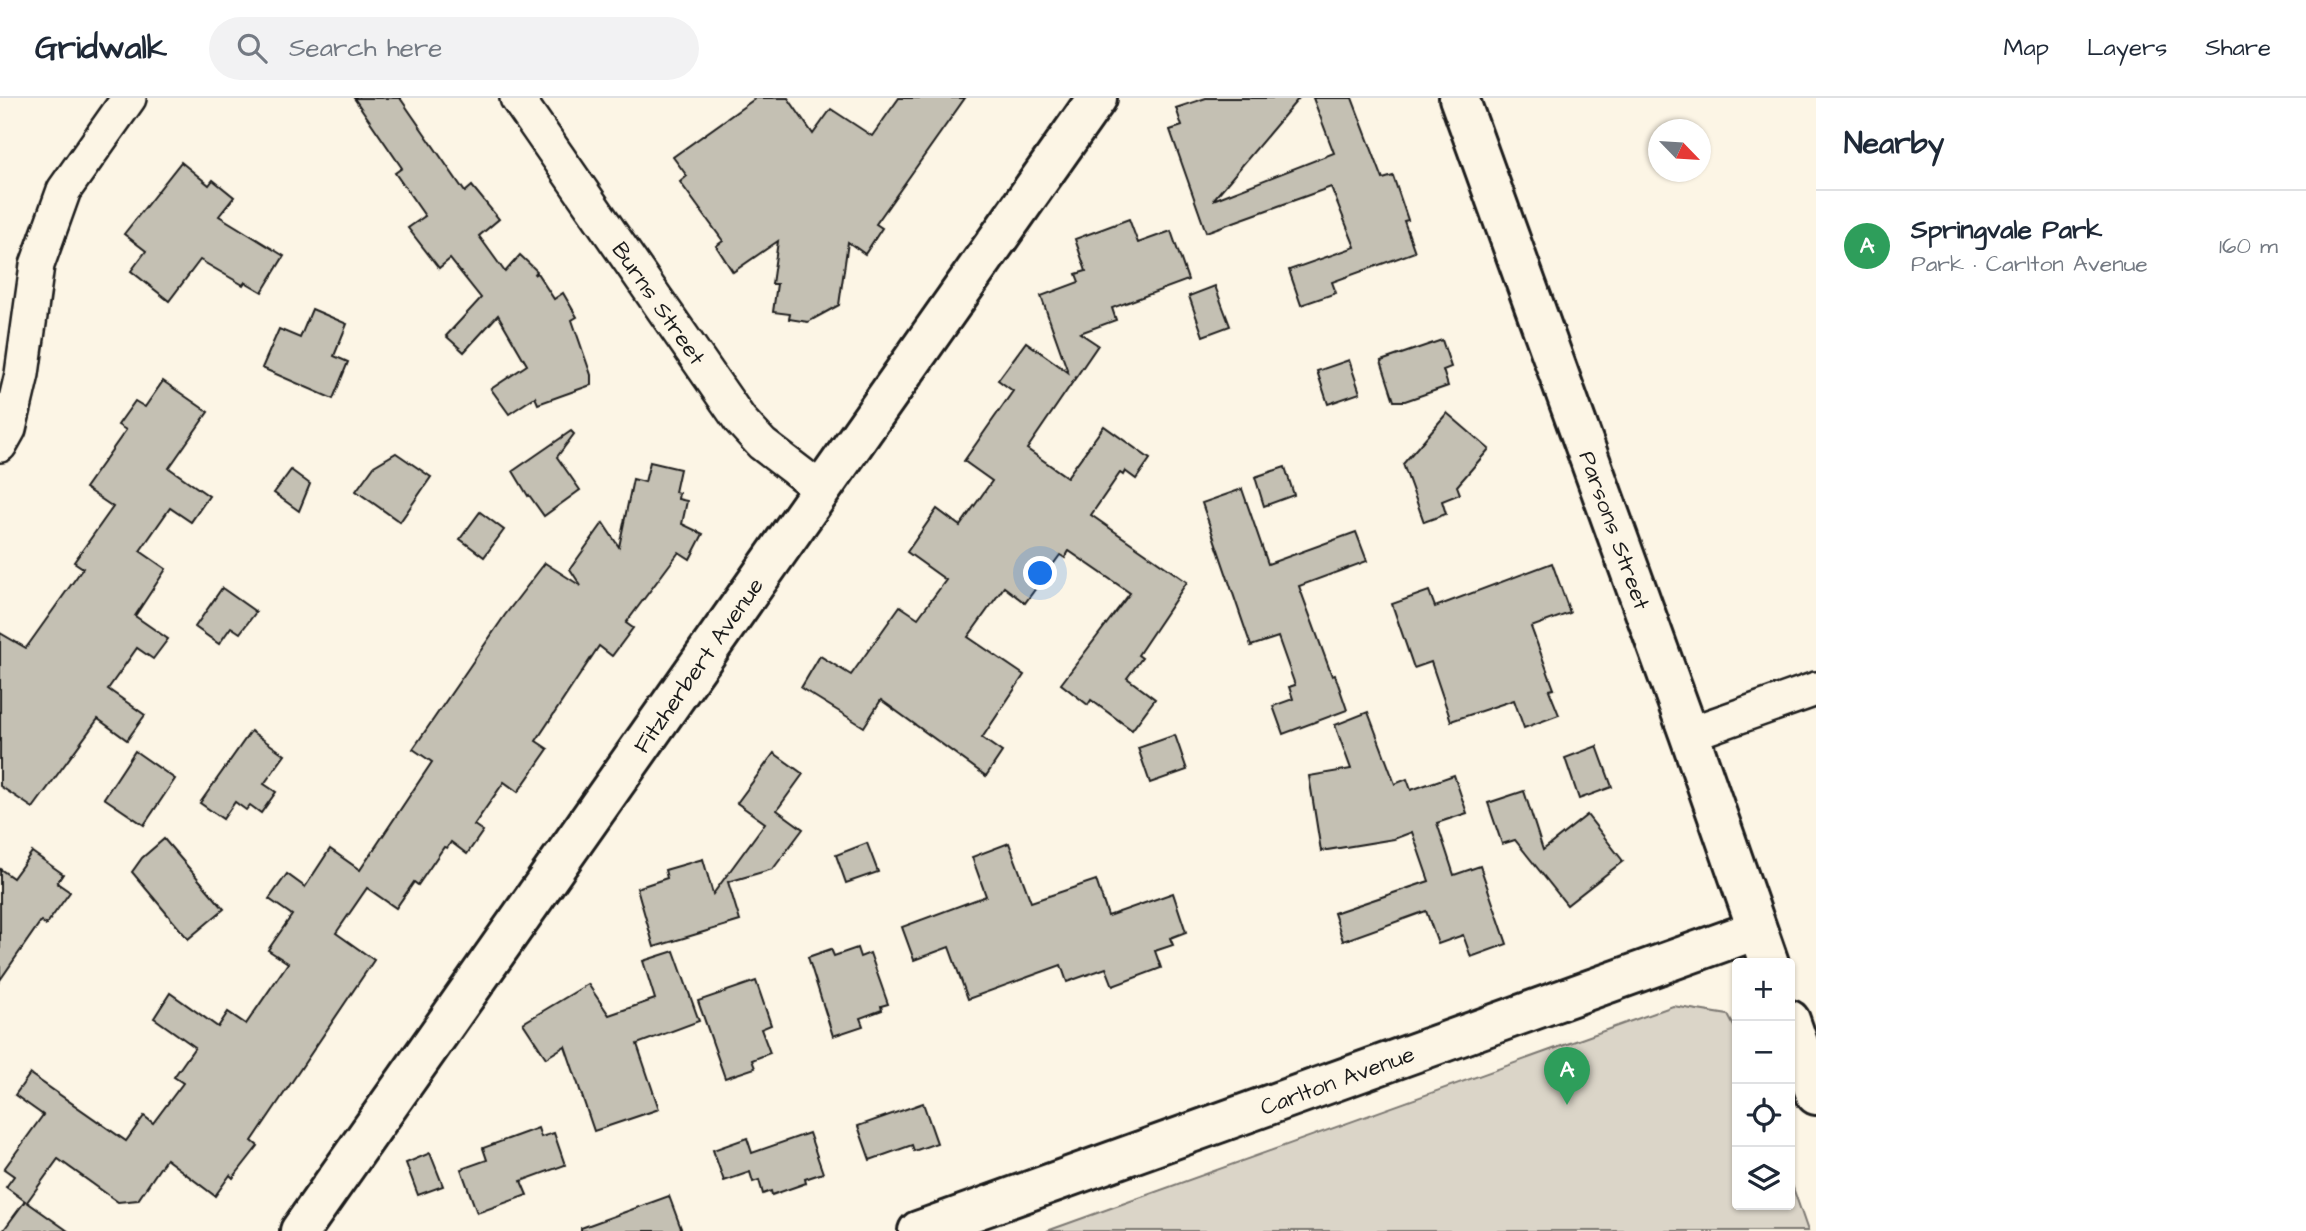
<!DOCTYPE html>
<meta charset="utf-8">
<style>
body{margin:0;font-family:"Architects Daughter",sans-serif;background:#f2f2f3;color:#1f2937}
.controls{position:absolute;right:21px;bottom:21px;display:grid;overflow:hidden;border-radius:7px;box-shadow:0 2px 5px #0004}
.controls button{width:63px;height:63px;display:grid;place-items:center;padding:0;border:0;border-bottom:2px solid #e0e1e3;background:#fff;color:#1f2937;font:35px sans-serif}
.compass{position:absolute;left:1648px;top:21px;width:63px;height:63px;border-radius:50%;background:#fff;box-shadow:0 2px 5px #0004;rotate:115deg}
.you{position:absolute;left:1041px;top:476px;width:24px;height:24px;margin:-18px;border:5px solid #fff;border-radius:50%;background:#1a73e8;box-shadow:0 0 0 10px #1a73e833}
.badge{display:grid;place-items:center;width:46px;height:46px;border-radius:50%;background:#db2777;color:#fff;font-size:23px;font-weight:700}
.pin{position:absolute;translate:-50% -58px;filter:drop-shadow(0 2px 4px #0008)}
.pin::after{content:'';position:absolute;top:37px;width:24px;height:21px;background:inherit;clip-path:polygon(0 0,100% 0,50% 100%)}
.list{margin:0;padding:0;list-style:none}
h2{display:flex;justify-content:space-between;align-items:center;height:91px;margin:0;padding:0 28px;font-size:30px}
h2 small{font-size:23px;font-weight:400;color:#747a83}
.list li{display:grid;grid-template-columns:46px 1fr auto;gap:21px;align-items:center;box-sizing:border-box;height:112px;padding:0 28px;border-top:2px solid #e0e1e3}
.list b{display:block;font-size:26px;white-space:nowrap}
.list p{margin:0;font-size:23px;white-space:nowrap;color:#747a83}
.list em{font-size:23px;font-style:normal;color:#747a83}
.icon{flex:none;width:38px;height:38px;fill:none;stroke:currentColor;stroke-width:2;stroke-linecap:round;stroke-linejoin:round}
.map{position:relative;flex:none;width:1816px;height:1133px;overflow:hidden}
header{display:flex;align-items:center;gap:42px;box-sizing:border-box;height:98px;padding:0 35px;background:#fff;border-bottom:2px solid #e0e1e3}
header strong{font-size:33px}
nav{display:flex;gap:38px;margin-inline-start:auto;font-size:24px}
.search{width:490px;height:63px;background:#f2f2f3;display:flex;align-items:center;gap:18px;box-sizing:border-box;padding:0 24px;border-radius:38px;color:#747a83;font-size:26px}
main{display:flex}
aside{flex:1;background:#fff}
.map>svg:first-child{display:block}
</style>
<header>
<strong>Gridwalk</strong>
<div class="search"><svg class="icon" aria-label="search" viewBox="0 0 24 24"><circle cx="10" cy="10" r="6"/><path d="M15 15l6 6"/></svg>Search here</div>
<nav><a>Map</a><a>Layers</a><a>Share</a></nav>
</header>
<main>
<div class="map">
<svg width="1816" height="1133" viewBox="0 0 1816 1133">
<rect width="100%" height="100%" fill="#fcf5e5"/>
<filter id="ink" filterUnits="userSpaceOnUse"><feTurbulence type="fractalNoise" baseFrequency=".0143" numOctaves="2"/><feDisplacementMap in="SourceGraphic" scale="14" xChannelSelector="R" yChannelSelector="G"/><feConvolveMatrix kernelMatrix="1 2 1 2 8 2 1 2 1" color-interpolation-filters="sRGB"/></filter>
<g filter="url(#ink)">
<path fill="#dbd5c8" stroke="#7c7872" stroke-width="2" d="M 1673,908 L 1728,917 L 1737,934 L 1737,1107 L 1790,1107 L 1790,1081 L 1808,1133 L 1047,1133 Z"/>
<g fill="#c4c0b3" stroke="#1c1c1c" stroke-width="2">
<path d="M 354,0 L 400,0 L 465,94 L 472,88 L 499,121 L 479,138 L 505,174 L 520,157 L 537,173 L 534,177 L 537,175 L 554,201 L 563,195 L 577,219 L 572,222 L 591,277 L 591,287 L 538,306 L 535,299 L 509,316 L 491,291 L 527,267 L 498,217 L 464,254 L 446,238 L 481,200 L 450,161 L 439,170 L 408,130 L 425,118 L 395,75 L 402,70 Z"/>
<path d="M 756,0 L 788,0 L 813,36 L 831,11 L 872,38 L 899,0 L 965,0 L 876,126 L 882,130 L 865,156 L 848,144 L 839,207 L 808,224 L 789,221 L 790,216 L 773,214 L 777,186 L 772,186 L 778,143 L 733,174 L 716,148 L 723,143 L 680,84 L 687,78 L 673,59 Z"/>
<path d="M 1206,0 L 1299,0 L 1213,102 L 1334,55 L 1313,0 L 1352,0 L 1383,81 L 1393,78 L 1408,122 L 1404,123 L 1415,154 L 1332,184 L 1336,195 L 1301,207 L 1289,172 L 1355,149 L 1331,89 L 1206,134 L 1170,32 L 1182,28 L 1176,10 Z"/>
<path d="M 181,64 L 209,87 L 213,82 L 234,99 L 219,118 L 284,158 L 262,194 L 245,184 L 243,187 L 200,162 L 169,203 L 131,173 L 146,153 L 124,136 Z"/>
<path d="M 1129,121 L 1138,145 L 1171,133 L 1188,182 L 1112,210 L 1116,222 L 1080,235 L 1098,247 L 1027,351 L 1067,379 L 1104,328 L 1150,361 L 1136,381 L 1125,373 L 1123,377 L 1120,375 L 1091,417 L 1187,484 L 1138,557 L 1142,560 L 1127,580 L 1155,601 L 1132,632 L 1091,602 L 1088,607 L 1061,586 L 1130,495 L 1069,453 L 1065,460 L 1060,457 L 1025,505 L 1004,489 L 968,539 L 1024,577 L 982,640 L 1002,654 L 986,678 L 881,602 L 864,629 L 801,590 L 820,558 L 851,577 L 900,508 L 918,520 L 946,482 L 907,454 L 937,411 L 960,428 L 992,383 L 964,363 L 1013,293 L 998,282 L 1026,244 L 1068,274 L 1041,198 L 1079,184 L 1076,176 L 1086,173 L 1075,141 Z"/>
<path d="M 1215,188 L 1230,228 L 1203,238 L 1189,198 Z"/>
<path d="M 312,211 L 347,226 L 334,258 L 348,264 L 333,301 L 262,270 L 279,231 L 300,240 Z"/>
<path d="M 1442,242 L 1451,269 L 1443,272 L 1448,288 L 1405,303 L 1394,303 L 1381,263 Z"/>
<path d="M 1349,262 L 1360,295 L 1328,306 L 1317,273 Z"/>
<path d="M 163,283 L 208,314 L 169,370 L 209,398 L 191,424 L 170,410 L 140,453 L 166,471 L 135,518 L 168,541 L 153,561 L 137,550 L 108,591 L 145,617 L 127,642 L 98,621 L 33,710 L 0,688 L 0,535 L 26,550 L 83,470 L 74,464 L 113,409 L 85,390 L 126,332 L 118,327 L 135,303 L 145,309 Z"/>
<path d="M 1447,315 L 1489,351 L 1457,388 L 1460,396 L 1442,403 L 1446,416 L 1424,424 L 1403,366 Z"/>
<path d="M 571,333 L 574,336 L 557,359 L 580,392 L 544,418 L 529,397 L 528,398 L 513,373 Z"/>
<path d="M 396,355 L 431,379 L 400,424 L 356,393 L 374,368 Z"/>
<path d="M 650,364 L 680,371 L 675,394 L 679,395 L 678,401 L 687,403 L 682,426 L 703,436 L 690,461 L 679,454 L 626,525 L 633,530 L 612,558 L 599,548 L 536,643 L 548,651 L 518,694 L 504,684 L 474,727 L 483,733 L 467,756 L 451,744 L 447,750 L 444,749 L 418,787 L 414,784 L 396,810 L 367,790 L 336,835 L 374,862 L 252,1043 L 258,1048 L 233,1080 L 230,1077 L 215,1098 L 166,1061 L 138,1102 L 118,1104 L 58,1061 L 27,1104 L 68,1133 L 3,1133 L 25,1103 L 6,1089 L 14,1078 L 4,1071 L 43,1017 L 15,997 L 30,976 L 126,1043 L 144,1018 L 153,1025 L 183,985 L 174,979 L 195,949 L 154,920 L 170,895 L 218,929 L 228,914 L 246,926 L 288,865 L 268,852 L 292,817 L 269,801 L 287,776 L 305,789 L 330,751 L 360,772 L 432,664 L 413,651 L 505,517 L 545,465 L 581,488 L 570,471 L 603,425 L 619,449 L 633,381 L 645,384 Z"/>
<path d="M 1285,369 L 1294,397 L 1264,408 L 1255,379 Z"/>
<path d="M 291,372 L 310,386 L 299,413 L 274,395 Z"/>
<path d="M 1242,391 L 1268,466 L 1356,434 L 1367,463 L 1299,488 L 1332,578 L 1335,577 L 1347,612 L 1283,636 L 1273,608 L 1293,601 L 1289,589 L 1295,587 L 1278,539 L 1251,548 L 1202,405 Z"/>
<path d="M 480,414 L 504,432 L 484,459 L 460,441 Z"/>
<path d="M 1552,465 L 1570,515 L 1531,529 L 1554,591 L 1549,592 L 1559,617 L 1524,630 L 1514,602 L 1451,623 L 1431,564 L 1414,570 L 1392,506 L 1429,493 L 1435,509 Z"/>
<path d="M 222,490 L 256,514 L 240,535 L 231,529 L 219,546 L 195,529 Z"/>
<path d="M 1368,614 L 1395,686 L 1407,681 L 1411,692 L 1454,677 L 1467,715 L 1437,725 L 1454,777 L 1480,768 L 1507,846 L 1471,859 L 1463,837 L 1438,846 L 1426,813 L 1343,843 L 1334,815 L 1429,783 L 1412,734 L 1394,741 L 1321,753 L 1309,678 L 1351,671 L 1335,627 Z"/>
<path d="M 251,633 L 285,657 L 264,686 L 276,694 L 261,715 L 250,707 L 246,712 L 235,704 L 223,721 L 200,705 Z"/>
<path d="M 1175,637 L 1187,672 L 1150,685 L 1138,650 Z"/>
<path d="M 1597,648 L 1612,689 L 1579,701 L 1565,660 Z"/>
<path d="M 135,653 L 175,681 L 144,727 L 104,700 Z"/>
<path d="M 774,655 L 803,676 L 777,712 L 803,731 L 773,771 L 728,784 L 740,823 L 654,849 L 637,790 L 667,780 L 665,772 L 703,761 L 713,796 L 765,725 L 737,705 Z"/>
<path d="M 1524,693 L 1543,752 L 1587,717 L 1623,763 L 1567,807 L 1515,742 L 1502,746 L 1488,705 Z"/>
<path d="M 164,741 L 224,811 L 188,841 L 132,774 L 142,760 Z"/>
<path d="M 867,745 L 878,774 L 846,785 L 836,757 Z"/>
<path d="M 1009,745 L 1031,804 L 1096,782 L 1108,818 L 1173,795 L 1186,834 L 1170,840 L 1173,847 L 1155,853 L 1161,870 L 1113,888 L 1106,870 L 1067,884 L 1061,867 L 968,901 L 949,849 L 914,862 L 902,829 L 986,798 L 972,759 Z"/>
<path d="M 32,754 L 63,776 L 57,785 L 70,794 L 46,827 L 41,823 L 0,882 L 0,771 L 13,780 Z"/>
<path d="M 857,850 L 860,859 L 870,855 L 888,906 L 881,908 L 882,912 L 860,920 L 863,928 L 833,938 L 808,859 L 831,851 L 834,858 Z"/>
<path d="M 674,853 L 699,923 L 637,946 L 659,1011 L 594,1033 L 565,948 L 546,960 L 523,925 L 588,886 L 609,917 L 655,901 L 643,863 Z"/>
<path d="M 756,883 L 771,927 L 761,931 L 770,955 L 752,962 L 755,970 L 725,980 L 698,903 Z"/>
<path d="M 923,1005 L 937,1045 L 914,1053 L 912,1047 L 870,1062 L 858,1028 Z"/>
<path d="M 538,1030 L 541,1039 L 554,1035 L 565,1067 L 521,1083 L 527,1097 L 477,1115 L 461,1071 L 487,1062 L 483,1050 Z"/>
<path d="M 809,1035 L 823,1075 L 805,1081 L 806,1085 L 772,1097 L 771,1093 L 763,1096 L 759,1082 L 753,1084 L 750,1074 L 724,1083 L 713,1052 L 747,1040 L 752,1055 Z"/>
<path d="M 430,1055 L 443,1088 L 418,1097 L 406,1065 Z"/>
<path d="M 669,1098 L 682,1133 L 581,1133 L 581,1130 Z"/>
</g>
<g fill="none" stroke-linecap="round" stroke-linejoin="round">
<g stroke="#1c1c1c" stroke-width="38">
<g id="street">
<path d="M 517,0 L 740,322 L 762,346 L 822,392"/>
<path d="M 0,347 L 9,331 L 22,276 L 37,167 L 64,92 L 129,0"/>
<path d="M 1689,636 L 1816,591"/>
</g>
</g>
<g stroke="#1c1c1c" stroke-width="44">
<g id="secondary">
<path d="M 1459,0 L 1689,636 L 1769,865"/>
<path d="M 1790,922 L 1816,997"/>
<path d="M 300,1133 L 1097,0"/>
<path d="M 918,1133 L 1756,832"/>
</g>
</g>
<use href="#street" stroke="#fcf5e5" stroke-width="33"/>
<use href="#secondary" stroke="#fcf5e5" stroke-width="38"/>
</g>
</g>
<g text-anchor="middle" stroke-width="5" stroke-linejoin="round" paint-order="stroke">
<g font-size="23" fill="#1c1c1c" stroke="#fcf5e5">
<text transform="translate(659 205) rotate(55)" y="8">Burns Street</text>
<text transform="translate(1615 432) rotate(70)" y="8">Parsons Street</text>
<text transform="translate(698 567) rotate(-55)" y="8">Fitzherbert Avenue</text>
<text transform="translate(1337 982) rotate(-20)" y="8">Carlton Avenue</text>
</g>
</g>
</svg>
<div class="controls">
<button>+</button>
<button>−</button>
<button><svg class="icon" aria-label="locate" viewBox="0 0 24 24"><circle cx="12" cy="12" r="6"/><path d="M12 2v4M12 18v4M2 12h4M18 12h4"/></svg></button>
<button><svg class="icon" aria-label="layers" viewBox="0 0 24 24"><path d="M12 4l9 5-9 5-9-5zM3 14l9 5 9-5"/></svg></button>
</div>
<svg class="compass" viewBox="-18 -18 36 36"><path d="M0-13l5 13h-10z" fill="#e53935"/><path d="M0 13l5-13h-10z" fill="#747a83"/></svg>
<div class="you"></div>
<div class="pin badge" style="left:1567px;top:1007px;background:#2e9e5b">A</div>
</div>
<aside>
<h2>Nearby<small></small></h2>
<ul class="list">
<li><span class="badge" style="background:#2e9e5b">A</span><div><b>Springvale Park</b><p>Park · Carlton Avenue</p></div><em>160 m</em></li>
</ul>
</aside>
</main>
